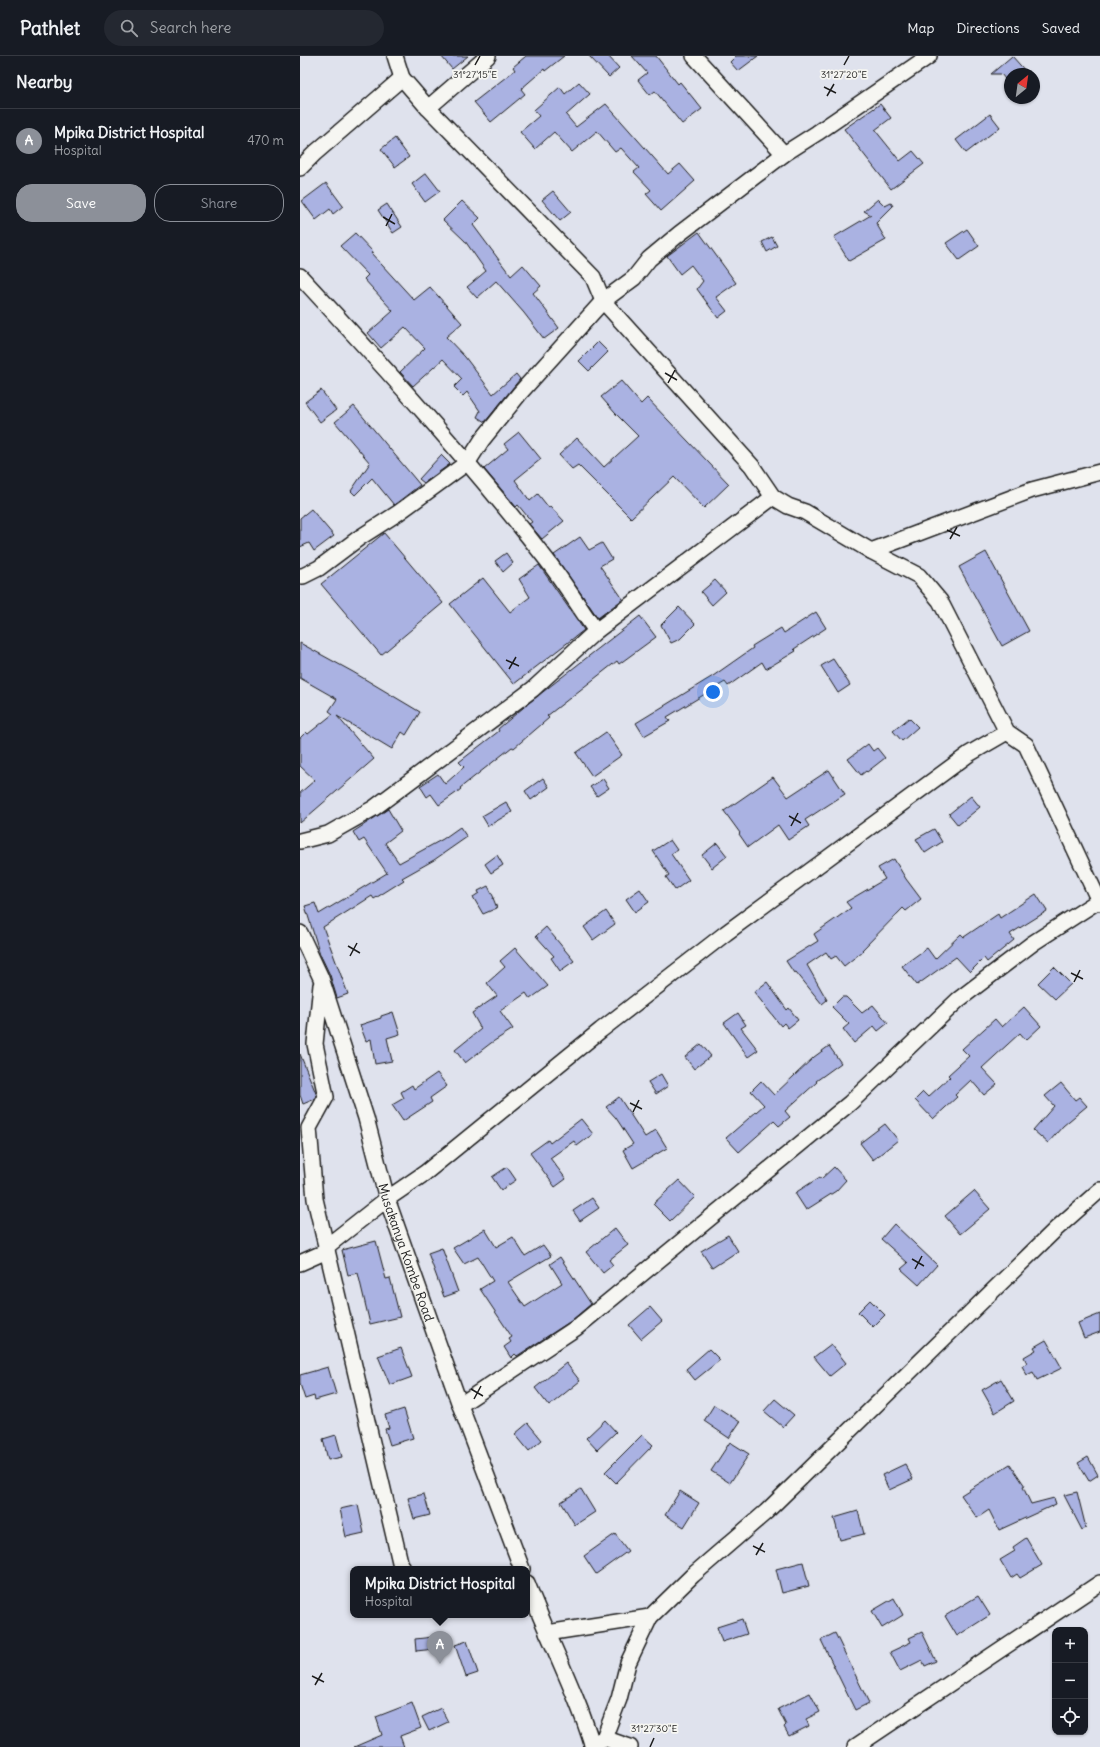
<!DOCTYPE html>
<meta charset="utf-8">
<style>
body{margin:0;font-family:Delius,sans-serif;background:#242831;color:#f1f3f6}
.controls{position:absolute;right:12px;bottom:12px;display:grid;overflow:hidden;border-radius:8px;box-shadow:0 1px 3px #0004}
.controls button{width:36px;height:36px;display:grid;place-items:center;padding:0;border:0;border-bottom:1px solid #363941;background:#171b24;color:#f1f3f6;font:20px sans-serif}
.compass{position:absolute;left:704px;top:12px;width:36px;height:36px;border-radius:50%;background:#171b24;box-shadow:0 1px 3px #0004;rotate:29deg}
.you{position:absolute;left:413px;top:636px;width:14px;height:14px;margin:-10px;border:3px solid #fff;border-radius:50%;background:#1a73e8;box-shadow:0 0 0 6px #1a73e833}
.badge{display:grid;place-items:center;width:26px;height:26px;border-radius:50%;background:#8c9099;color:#fff;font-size:13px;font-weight:700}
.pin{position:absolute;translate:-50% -33px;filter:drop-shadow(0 1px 2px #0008)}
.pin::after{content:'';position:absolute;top:21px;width:14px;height:12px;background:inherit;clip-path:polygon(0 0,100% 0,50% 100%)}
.popup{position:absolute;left:50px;top:1510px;width:180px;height:52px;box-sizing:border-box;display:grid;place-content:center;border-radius:8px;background:#171b24;filter:drop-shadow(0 1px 3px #0005);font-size:13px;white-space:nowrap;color:#9ea1a6}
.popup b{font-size:15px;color:#f1f3f6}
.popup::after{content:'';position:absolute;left:50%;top:100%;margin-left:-8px;border:8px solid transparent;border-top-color:#171b24}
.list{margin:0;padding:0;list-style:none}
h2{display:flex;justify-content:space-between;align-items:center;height:52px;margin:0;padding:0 16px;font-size:17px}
h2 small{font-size:13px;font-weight:400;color:#9ea1a6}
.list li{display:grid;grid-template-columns:26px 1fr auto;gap:12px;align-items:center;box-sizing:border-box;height:64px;padding:0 16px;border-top:1px solid #363941}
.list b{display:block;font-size:15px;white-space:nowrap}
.list p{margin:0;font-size:13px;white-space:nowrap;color:#9ea1a6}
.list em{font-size:13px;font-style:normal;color:#9ea1a6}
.actions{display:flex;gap:8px;padding:12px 16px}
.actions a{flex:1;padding:9px 0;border:1px solid #8c9099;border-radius:16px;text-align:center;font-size:14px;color:#8c9099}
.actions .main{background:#8c9099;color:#fff}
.icon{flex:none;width:22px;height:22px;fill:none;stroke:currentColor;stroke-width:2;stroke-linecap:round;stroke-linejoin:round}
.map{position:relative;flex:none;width:800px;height:1691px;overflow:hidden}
header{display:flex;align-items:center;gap:24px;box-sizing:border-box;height:56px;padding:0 20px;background:#171b24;border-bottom:1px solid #363941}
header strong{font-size:19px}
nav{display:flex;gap:22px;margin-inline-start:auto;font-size:14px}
.search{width:280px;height:36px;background:#242831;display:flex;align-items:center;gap:10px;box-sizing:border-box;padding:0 14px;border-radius:22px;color:#9ea1a6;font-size:15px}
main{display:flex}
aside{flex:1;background:#171b24}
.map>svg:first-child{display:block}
</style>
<header>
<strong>Pathlet</strong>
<div class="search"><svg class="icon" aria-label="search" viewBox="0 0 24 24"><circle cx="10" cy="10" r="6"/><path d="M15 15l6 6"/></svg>Search here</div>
<nav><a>Map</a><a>Directions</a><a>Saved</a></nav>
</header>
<main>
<aside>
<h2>Nearby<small></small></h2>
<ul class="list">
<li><span class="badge">A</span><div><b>Mpika District Hospital</b><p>Hospital</p></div><em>470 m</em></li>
</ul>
<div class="actions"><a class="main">Save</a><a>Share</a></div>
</aside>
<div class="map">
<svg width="800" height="1691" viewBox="0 0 800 1691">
<rect width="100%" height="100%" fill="#dfe2ed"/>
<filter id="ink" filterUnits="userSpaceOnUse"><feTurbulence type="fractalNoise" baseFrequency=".025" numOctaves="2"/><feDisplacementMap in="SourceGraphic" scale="8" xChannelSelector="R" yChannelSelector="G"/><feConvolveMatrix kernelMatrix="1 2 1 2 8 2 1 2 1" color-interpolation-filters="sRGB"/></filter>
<g filter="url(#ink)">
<g fill="#aab2e2" stroke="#1c1c1c">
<path d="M 141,0 L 168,0 L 152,13 Z"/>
<path d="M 226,0 L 264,0 L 245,15 L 244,13 L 221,33 L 225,38 L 191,66 L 174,46 L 215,14 L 213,11 Z"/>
<path d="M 289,0 L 308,0 L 319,12 L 309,21 Z"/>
<path d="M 332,0 L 356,0 L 378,28 L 380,26 L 402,53 L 382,68 L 355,35 L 350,39 L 338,24 L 347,17 Z"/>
<path d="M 436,0 L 458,0 L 438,15 L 430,6 Z"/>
<path d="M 712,0 L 728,18 L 710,18 L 710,29 L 701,18 L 691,18 Z"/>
<path d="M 279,26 L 290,38 L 266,59 L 276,71 L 306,48 L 368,118 L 380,108 L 395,125 L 361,155 L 346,138 L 351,134 L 334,116 L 339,112 L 321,92 L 315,96 L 297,75 L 272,96 L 254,76 L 235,93 L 220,76 L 239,60 L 234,54 L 260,31 L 265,38 Z"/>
<path d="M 580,48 L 591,62 L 575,74 L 600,105 L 613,95 L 624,108 L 591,133 L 544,73 Z"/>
<path d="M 690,58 L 700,71 L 666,97 L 656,84 Z"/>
<path d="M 95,82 L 109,101 L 95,111 L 81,93 Z"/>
<path d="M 126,117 L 140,135 L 125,146 L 112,128 Z"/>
<path d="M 26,127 L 43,150 L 33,158 L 30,153 L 16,164 L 2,145 Z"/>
<path d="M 253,135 L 271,156 L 260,165 L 242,144 Z"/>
<path d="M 578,143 L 585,150 L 591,147 L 593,150 L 576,167 L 586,184 L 549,205 L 534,181 L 571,159 L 564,155 Z"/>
<path d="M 162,145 L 180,162 L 173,169 L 211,220 L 223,209 L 241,230 L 233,237 L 259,272 L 244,283 L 224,257 L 196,225 L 177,242 L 167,231 L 186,215 L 165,185 L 143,164 Z"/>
<path d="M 87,148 L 102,171 L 93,177 L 78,154 Z"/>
<path d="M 667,173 L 679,190 L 659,204 L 646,187 Z"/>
<path d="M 399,176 L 436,227 L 416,241 L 427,255 L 418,262 L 397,233 L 403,225 L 391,209 L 380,218 L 367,200 Z"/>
<path d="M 55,177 L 73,196 L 71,197 L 114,244 L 130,231 L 162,267 L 146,281 L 165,301 L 193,338 L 216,318 L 220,323 L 185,366 L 177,361 L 180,355 L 167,336 L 163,340 L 154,331 L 162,323 L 143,303 L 113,330 L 100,316 L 125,292 L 105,271 L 81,292 L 68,277 L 93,255 L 64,223 L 68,219 L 40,190 Z"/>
<path d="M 472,181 L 477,190 L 467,196 L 462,186 Z"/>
<path d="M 298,286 L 308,296 L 289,315 L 279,305 Z"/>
<path d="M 321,325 L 341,348 L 347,342 L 429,428 L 404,452 L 374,421 L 331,462 L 278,409 L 272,413 L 259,399 L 277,382 L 304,411 L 338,380 L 315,357 L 301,341 Z"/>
<path d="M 21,334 L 36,354 L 20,366 L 5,346 Z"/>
<path d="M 54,350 L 120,429 L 94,449 L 72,422 L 55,439 L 51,435 L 70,407 L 35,366 Z"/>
<path d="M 219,376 L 241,403 L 215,424 L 230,445 L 238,438 L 249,452 L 250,450 L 264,465 L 242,483 L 229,468 L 232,466 L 218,449 L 216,451 L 212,446 L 184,413 L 208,393 L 204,388 Z"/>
<path d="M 141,399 L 150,408 L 124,427 L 119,423 Z"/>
<path d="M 11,453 L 34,480 L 14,495 L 9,487 L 0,491 L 0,462 Z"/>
<path d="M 84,477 L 143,547 L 81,599 L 21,528 Z"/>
<path d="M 280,481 L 289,494 L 302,487 L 312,503 L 300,510 L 323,543 L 298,562 L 254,499 Z"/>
<path d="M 686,496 L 729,575 L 702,590 L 659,511 Z"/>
<path d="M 206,497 L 213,507 L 203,516 L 195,505 Z"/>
<path d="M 239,509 L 284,574 L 214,628 L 150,548 L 183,522 L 210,556 L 230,541 L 219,523 Z"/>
<path d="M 415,524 L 426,536 L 412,549 L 401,536 Z"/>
<path d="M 379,551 L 395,568 L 380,583 L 371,587 L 361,569 Z"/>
<path d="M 516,556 L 526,572 L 494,593 L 496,595 L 466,613 L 462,606 L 428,630 L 425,626 L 367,661 L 370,665 L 344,680 L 336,667 L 413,620 L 453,592 L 452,590 L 481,572 L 484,577 Z"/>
<path d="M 340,560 L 356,581 L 319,608 L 317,605 L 247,660 L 249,662 L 214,692 L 212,691 L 160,732 L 161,733 L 156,737 L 139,749 L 131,738 L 127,741 L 120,730 L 138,718 L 145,728 L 164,711 L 159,706 L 199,675 L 198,673 L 230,646 Z"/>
<path d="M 0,587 L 53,616 L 120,656 L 106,679 L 102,676 L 92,693 L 37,660 L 74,703 L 0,767 L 0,737 L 15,724 L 0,710 L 0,682 L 6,676 L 8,678 L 33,658 L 29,655 L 37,643 L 0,622 Z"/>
<path d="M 533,603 L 550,629 L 538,637 L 521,610 Z"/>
<path d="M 609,662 L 618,671 L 602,685 L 593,675 Z"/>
<path d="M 306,676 L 322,699 L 292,720 L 276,697 Z"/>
<path d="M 568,688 L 573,695 L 577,692 L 585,702 L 567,716 L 566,715 L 561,719 L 548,703 Z"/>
<path d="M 529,714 L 545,738 L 505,764 L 509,770 L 488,784 L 478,769 L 448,791 L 439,778 L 440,777 L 424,755 L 473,721 L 488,741 Z"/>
<path d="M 243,722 L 249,731 L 231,744 L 225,735 Z"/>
<path d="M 303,723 L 309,732 L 297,740 L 290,731 Z"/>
<path d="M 671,740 L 680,751 L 658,769 L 649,758 Z"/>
<path d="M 206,746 L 212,756 L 188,770 L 182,760 Z"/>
<path d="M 88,753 L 101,775 L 85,787 L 99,807 L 143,783 L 160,771 L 167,781 L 134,804 L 102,822 L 104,824 L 74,843 L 72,840 L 23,871 L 48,938 L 37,942 L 30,919 L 20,898 L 5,850 L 15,847 L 19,858 L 87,817 L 64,783 L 59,786 L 53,776 Z"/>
<path d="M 634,773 L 642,786 L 625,797 L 616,783 Z"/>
<path d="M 370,784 L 377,794 L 371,798 L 389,824 L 375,834 L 366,821 L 369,819 L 353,795 Z"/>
<path d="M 417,787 L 427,800 L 412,812 L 402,799 Z"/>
<path d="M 197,799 L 203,809 L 191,817 L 185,808 Z"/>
<path d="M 594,803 L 606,823 L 621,843 L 606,855 L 603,852 L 562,894 L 563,895 L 544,910 L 536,900 L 531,903 L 526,896 L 507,909 L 527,944 L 522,948 L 496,916 L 494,917 L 486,905 L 518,885 L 514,878 L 551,852 L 546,846 L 585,823 L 578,812 Z"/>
<path d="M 188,830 L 194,842 L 193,842 L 197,852 L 183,858 L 173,841 L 179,837 L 178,835 Z"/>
<path d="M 340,833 L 349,846 L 335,856 L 326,843 Z"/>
<path d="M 736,838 L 747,855 L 710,878 L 714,884 L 687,906 L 684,902 L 670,916 L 656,901 L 617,929 L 602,910 L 627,892 L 635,903 L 661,878 L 664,881 L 698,858 L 700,862 Z"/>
<path d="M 306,855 L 315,868 L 293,884 L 284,871 Z"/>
<path d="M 246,871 L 274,905 L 260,915 L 251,902 L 254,900 L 236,880 Z"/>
<path d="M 215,892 L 248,930 L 230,943 L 226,937 L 200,955 L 213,973 L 191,987 L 165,1007 L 155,994 L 181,973 L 172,957 L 197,940 L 187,927 L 205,911 L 200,905 Z"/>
<path d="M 754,911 L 771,928 L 755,943 L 738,927 Z"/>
<path d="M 467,926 L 487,954 L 489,952 L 498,964 L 488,972 L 484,967 L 481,970 L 454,936 Z"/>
<path d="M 542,941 L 546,941 L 562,957 L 573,949 L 588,967 L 578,975 L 574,970 L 554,987 L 543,973 L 549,968 L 532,951 Z"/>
<path d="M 724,951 L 741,970 L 726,984 L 720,977 L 682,1012 L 697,1028 L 684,1039 L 671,1024 L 655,1039 L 657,1041 L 633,1063 L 615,1044 L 623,1036 L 628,1041 L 650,1021 L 648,1019 L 669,1000 L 662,993 L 695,963 L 702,971 Z"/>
<path d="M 93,956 L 100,978 L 87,982 L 92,1005 L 75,1008 L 71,983 L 66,985 L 60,969 L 81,962 L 81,960 Z"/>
<path d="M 438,957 L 446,969 L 441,972 L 458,994 L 448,1001 L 424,967 Z"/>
<path d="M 401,988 L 411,1000 L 394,1013 L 385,1001 Z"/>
<path d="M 529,990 L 541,1007 L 516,1025 L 517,1026 L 485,1055 L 490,1061 L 479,1070 L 474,1065 L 439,1096 L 426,1082 L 464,1049 L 451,1035 L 461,1025 L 474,1039 L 514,1001 Z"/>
<path d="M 0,998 L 17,1040 L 15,1043 L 3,1048 L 0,1039 Z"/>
<path d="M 137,1017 L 147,1030 L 130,1042 L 132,1046 L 103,1065 L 92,1049 L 104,1042 L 101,1036 L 112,1029 L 114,1033 Z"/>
<path d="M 361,1018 L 368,1030 L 356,1038 L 348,1026 Z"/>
<path d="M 761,1027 L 775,1044 L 779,1041 L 787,1050 L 763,1070 L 748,1087 L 733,1074 L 754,1050 L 745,1040 Z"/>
<path d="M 319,1041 L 345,1081 L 356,1074 L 367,1092 L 333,1112 L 323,1094 L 333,1088 L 316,1062 L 306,1051 Z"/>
<path d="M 281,1063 L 293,1078 L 277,1090 L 274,1085 L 250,1102 L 266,1123 L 255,1131 L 230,1097 L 248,1084 L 250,1087 Z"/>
<path d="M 585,1068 L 598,1084 L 573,1104 L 560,1087 Z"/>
<path d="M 207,1111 L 216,1124 L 201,1134 L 192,1121 Z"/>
<path d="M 534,1111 L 546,1124 L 536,1135 L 506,1154 L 495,1137 L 520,1121 L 521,1123 Z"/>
<path d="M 379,1124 L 395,1141 L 370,1165 L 353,1148 Z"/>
<path d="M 674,1135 L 690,1153 L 660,1178 L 645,1160 Z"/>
<path d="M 292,1142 L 299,1152 L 280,1165 L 273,1155 Z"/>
<path d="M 594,1168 L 637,1209 L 619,1229 L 601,1213 L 608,1207 L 581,1183 Z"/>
<path d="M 315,1172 L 328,1189 L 309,1204 L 313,1209 L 303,1217 L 286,1196 Z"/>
<path d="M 185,1173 L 196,1191 L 213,1181 L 225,1200 L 243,1189 L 251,1200 L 208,1226 L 225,1251 L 262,1227 L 250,1208 L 260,1201 L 291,1248 L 271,1265 L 217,1300 L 215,1298 L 211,1302 L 204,1291 L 211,1286 L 209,1283 L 212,1281 L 180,1233 L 193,1225 L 178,1201 L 164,1208 L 153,1192 Z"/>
<path d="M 428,1179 L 438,1195 L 412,1212 L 401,1195 Z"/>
<path d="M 76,1185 L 86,1223 L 90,1222 L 100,1261 L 70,1268 L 58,1217 L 48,1219 L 42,1194 Z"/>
<path d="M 142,1192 L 158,1236 L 144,1241 L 128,1197 Z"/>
<path d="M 570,1244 L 585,1259 L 573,1271 L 558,1256 Z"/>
<path d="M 350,1251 L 362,1265 L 341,1283 L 329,1269 Z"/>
<path d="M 800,1258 L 800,1276 L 784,1282 L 778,1267 Z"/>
<path d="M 746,1284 L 762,1312 L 737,1324 L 733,1316 L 727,1319 L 722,1310 L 727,1307 L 724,1301 L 736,1294 L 734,1291 Z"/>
<path d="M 531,1288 L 546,1307 L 530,1320 L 514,1301 Z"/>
<path d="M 101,1292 L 112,1321 L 90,1329 L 78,1300 Z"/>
<path d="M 409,1293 L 420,1304 L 395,1324 L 386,1313 Z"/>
<path d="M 266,1307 L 280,1325 L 249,1350 L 235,1332 Z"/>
<path d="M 28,1311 L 36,1338 L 15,1344 L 14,1340 L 5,1343 L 0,1328 L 0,1319 Z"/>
<path d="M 701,1323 L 714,1345 L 695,1357 L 682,1334 Z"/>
<path d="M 475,1343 L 494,1359 L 483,1371 L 464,1355 Z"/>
<path d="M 414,1349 L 440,1366 L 429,1382 L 404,1365 Z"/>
<path d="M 104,1353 L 113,1382 L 90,1389 L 85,1373 L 89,1372 L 85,1359 Z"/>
<path d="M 305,1364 L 316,1376 L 297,1394 L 286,1382 Z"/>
<path d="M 228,1367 L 242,1384 L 229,1395 L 215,1378 Z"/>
<path d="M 36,1379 L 42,1401 L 28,1404 L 23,1383 Z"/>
<path d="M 342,1379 L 353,1389 L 316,1427 L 305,1416 Z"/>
<path d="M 430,1386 L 449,1398 L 430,1427 L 411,1415 Z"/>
<path d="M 788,1401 L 798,1419 L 789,1425 L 778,1407 Z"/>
<path d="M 605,1408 L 613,1423 L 589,1434 L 582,1419 Z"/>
<path d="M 710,1408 L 725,1430 L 723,1431 L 731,1448 L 754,1442 L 756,1448 L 699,1474 L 689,1454 L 677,1462 L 661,1439 Z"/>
<path d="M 281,1433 L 295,1456 L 275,1469 L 261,1446 Z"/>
<path d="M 380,1435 L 399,1447 L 384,1471 L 365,1459 Z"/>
<path d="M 777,1436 L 786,1472 L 782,1474 L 764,1439 Z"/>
<path d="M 124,1438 L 130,1459 L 114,1463 L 108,1442 Z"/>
<path d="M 58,1449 L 64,1477 L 46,1481 L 40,1453 Z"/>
<path d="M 558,1455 L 564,1478 L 540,1484 L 534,1462 Z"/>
<path d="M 315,1478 L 328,1495 L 296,1518 L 284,1500 Z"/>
<path d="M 726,1482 L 742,1509 L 720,1522 L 717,1518 L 711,1522 L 700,1504 L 715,1495 L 713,1491 Z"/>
<path d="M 503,1506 L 509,1530 L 482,1537 L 476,1513 Z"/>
<path d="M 678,1540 L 690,1559 L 657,1580 L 645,1560 Z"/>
<path d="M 594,1542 L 603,1559 L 582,1572 L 572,1555 Z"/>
<path d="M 442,1563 L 447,1578 L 422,1586 L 417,1571 Z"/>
<path d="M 622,1576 L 636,1605 L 625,1610 L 622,1604 L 600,1615 L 590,1596 L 611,1586 L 609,1582 Z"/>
<path d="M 535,1577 L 569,1647 L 555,1654 L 521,1584 Z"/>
<path d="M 143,1580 L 144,1592 L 116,1595 L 115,1583 Z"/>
<path d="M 167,1585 L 178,1617 L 166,1621 L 155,1589 Z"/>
<path d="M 510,1637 L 520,1656 L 506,1663 L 509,1670 L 489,1680 L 484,1671 L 486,1669 L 478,1653 Z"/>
<path d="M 112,1647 L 121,1672 L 100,1680 L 104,1691 L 54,1691 L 82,1679 L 76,1661 Z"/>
<path d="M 141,1652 L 148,1666 L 129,1675 L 122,1661 Z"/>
</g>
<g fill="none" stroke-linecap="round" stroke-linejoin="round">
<g stroke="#1c1c1c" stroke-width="18">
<g id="minor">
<path d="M 95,0 L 102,22 L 128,52 L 293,221 L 303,245 L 452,410 L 473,441 L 488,450 L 505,456 L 571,495 L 619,520 L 640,545 L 707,676 L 726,689 L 800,847"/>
<path d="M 394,0 L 484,98"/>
<path d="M 128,52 L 188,0"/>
<path d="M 0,112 L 15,97 L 102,22"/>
<path d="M 0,220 C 85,312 169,404 246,503 C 264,526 279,551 296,575"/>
<path d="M 571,495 L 732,434 L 800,416"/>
<path d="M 0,520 L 3,520 L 19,512 L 59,482 L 98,457 L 168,406 L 182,384 L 220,337 L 303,245 L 334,222 L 349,203 L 379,178 L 484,98 L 517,77 L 629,0"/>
<path d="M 0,785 L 28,778 L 74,752 L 233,633 L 296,575 L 473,441"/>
<path id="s1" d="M 0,877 L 21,922 L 66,1062 L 87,1143 L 160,1349 L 222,1513"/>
<path d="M 21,929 L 15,988 L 26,1041 L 9,1072 L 15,1143 L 100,1506 L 103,1513"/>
<path d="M 0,1207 L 27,1195 L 26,1191 L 87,1143 L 125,1117 L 301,974 L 426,877 L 669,698 L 707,676"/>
<path d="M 160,1349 L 276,1272 L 550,1047 L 658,944 L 733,887 L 798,845"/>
<path d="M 227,1527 C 248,1582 276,1635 293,1691"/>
<path d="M 247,1577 L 350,1561"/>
<path d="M 304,1682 L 330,1691"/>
<path d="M 292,1689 L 304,1682 L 319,1643 L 328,1607 L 350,1561 L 393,1519 L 466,1456 L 756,1173 L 800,1134"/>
<path d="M 555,1691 L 800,1527"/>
</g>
</g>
<use href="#minor" stroke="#f6f6f2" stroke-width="15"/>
</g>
</g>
<path fill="none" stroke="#1c1c1c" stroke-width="1.5" d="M 175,9 L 180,0M 544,9 L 549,0M 524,31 L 536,37M 527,40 L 534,28M 83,161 L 95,168M 86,170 L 92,158M 365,317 L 377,324M 368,327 L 375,314M 647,474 L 660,480M 650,483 L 657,471M 206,604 L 219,610M 209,613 L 216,601M 489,760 L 501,767M 491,770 L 498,757M 48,890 L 60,897M 50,900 L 57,887M 771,917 L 783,923M 774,926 L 780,914M 330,1047 L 342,1053M 333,1056 L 339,1044M 612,1203 L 624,1210M 615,1213 L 622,1200M 171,1333 L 183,1340M 174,1343 L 181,1330M 453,1490 L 465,1496M 456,1499 L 463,1487M 12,1620 L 24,1626M 15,1629 L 22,1617M 350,1691 L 354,1682"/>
<g text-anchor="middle" stroke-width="3.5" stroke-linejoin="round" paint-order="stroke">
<g font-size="13" fill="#1c1c1c" stroke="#f6f6f2">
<text dy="5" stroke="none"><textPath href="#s1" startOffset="337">Musakanya Kombe Road</textPath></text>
</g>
</g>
<g font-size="10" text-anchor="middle" fill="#1c1c1c" stroke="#f6f6f2" stroke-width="3.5" stroke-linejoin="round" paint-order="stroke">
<text x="175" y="22">31°27'15"E</text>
<text x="544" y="22">31°27'20"E</text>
<text x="354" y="1676">31°27'30"E</text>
</g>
</svg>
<div class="controls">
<button>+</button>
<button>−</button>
<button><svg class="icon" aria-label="locate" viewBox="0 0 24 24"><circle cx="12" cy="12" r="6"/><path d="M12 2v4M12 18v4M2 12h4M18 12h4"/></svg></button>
</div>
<svg class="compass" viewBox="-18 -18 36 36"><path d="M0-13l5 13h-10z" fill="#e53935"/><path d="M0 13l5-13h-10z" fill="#9ea1a6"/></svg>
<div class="you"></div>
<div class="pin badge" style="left:140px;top:1608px">A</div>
<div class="popup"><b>Mpika District Hospital</b>Hospital</div>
</div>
</main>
